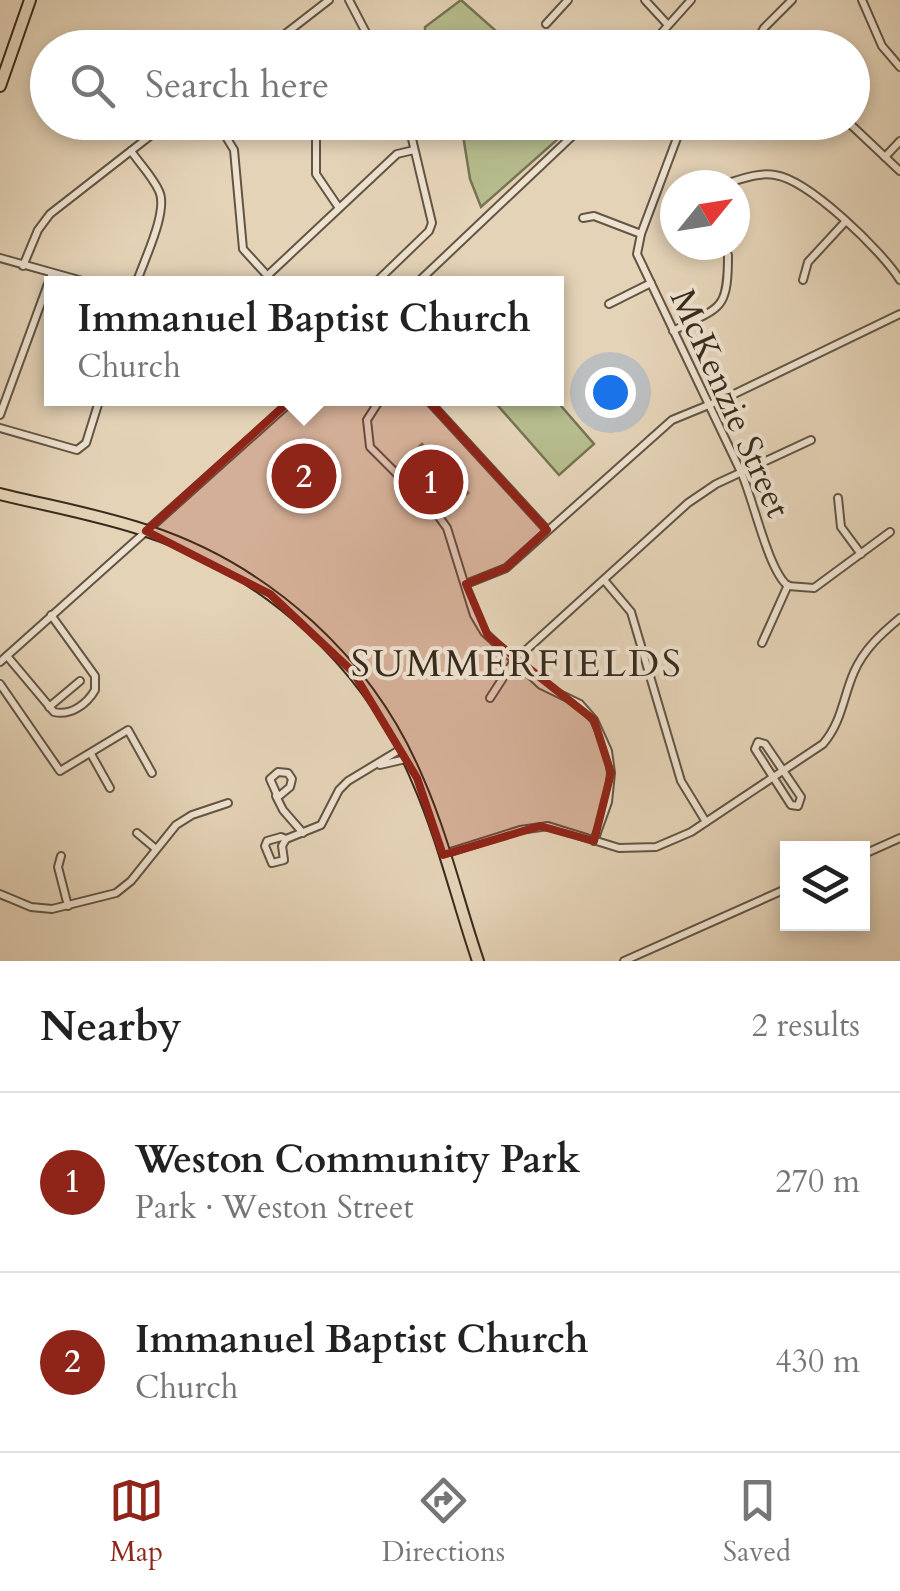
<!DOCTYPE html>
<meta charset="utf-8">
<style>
body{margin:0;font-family:Cardo,serif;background:#f2f2f2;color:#222}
.controls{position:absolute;right:30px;bottom:30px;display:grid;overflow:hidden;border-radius:0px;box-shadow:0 5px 15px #0003}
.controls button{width:90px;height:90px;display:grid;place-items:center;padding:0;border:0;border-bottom:2px solid #e0e0e0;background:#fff;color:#222;font:50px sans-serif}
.compass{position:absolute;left:660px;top:170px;width:90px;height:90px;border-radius:50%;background:#fff;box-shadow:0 5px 15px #0003;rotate:60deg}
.you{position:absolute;left:610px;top:392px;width:35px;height:35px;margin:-25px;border:8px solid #fff;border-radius:50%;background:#1a73e8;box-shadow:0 0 0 15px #1a73e833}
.badge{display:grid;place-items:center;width:65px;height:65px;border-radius:50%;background:#8f2418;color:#fff;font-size:32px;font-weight:700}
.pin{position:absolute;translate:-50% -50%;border:5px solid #fff;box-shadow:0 2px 10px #0006}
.popup{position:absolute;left:44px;top:276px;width:520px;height:130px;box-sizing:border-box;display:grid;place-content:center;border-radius:0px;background:#fff;filter:drop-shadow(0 2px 8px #0005);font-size:32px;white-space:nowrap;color:#767676}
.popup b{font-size:38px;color:#222}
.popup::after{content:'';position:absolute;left:50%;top:100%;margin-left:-20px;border:20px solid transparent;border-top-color:#fff}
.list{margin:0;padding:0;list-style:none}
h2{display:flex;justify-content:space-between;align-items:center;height:130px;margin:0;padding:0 40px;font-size:42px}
h2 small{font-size:32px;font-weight:400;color:#767676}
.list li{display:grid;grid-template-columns:65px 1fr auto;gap:30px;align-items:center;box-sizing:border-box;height:180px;padding:0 40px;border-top:2px solid #e0e0e0}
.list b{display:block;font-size:38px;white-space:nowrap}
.list p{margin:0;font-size:32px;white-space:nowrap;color:#767676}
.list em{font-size:32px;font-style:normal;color:#767676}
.icon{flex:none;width:55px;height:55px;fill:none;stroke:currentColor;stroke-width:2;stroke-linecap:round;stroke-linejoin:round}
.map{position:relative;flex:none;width:900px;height:961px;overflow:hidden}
.search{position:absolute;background:#fff;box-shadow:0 5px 15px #0003;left:30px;right:30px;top:30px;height:110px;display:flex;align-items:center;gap:25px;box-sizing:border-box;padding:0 35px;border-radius:55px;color:#767676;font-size:38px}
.sheet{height:490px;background:#fff}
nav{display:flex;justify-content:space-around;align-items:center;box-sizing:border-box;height:140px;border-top:2px solid #e0e0e0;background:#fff;font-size:28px;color:#767676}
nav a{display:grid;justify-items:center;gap:5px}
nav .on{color:#8f2418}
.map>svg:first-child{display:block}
</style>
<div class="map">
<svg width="900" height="961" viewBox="0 0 900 961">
<rect width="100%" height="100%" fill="#e5d3b7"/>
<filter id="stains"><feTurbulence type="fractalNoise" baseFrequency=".002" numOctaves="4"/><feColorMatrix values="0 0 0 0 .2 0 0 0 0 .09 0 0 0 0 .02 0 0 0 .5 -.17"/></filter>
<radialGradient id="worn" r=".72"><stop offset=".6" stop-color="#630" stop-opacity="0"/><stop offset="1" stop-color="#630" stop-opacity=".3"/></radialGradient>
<g fill="#b6bc8d" stroke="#767454" stroke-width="2.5">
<path d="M 461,0 L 514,47 L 425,47 L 425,27 Z"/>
<path d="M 461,123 L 461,122 L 576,123 L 481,207 L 470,179 Z"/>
<path d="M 492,399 L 555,399 L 594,444 L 559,475 Z"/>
<path d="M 422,444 L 468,493 L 441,517 L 392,472 Z"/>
</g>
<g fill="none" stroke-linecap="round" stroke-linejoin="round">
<g stroke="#625543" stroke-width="10">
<g id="minor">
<path d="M 349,0 L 374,48"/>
<path d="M 645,0 L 668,25"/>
<path d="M 862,0 L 882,46 L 900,67"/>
<path d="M 546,24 L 568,0"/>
<path d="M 267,48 L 329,0"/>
<path d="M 648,48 L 691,0"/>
<path d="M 753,48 L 764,28 L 792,0"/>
<path d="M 217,122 L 234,150 L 243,249 L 275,284"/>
<path d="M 316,122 L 316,174 L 339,208"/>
<path d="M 683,122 L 641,234 L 637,254 L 741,472 C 754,501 768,570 788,586 L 814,588 L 890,532"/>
<path d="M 848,122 L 900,171"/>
<path d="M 131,151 C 140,164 153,177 159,191 C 169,211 143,262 136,284"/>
<path d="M 885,157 L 900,141"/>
<path d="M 722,185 C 739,180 757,172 775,175 C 809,180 882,251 900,280"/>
<path d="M 583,218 L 594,216 L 641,234"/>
<path d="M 0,258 L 93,284"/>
<path d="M 23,266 L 38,230 L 50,214 L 168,122"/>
<path d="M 267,276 L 397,154 L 414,150"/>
<path d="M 803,280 L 808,262 L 845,222"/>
<path d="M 374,284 L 429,231 L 432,223 L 408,122"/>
<path d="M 416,284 L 587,122"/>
<path d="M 609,304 L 651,283"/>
<path d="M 673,331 C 720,306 728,313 728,255"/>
<path d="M 381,398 L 367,420 L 370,447 L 437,514 L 447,528 L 474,615 L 484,632 L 541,685 L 580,704 L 594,720 L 608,751 L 611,773 L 608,802 L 594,841"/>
<path d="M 426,398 L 547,530"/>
<path d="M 0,415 L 52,273"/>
<path d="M 0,428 L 77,450 L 86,443 L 100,398"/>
<path d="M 838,498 L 841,527 L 861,554"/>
<path d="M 604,580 L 631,612 L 681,781 L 706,822"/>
<path d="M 466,584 L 506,568 L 672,420 L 728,397 L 900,314"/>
<path d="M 762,643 L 788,585"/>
<path d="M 7,656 L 54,712 C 71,716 87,704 95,690 L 95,676 L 51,615"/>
<path d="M 0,662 L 295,398"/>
<path d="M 0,684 L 60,771 L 128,730 L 152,773"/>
<path d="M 490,698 L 514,661 L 688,503 L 716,484 L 811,440"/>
<path d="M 49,707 L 80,681"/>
<path d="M 758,742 L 765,744 L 801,797 L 798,806 L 791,805 L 755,749 Z"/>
<path d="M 91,754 L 110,788"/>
<path d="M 380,765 L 406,759"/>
<path d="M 278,772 L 288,773 L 292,779 L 290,787 L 278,797 L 270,779 Z"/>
<path d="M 276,796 L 283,810 L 303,833"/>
<path d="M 137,833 L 156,849"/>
<path d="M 286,839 L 282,846 L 284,860 L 272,863 L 265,846 L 267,841 L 281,837 L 286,839 L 321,825 L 339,790 L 348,781 L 401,749"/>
<path d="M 444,854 L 520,830 L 548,826 L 619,848 L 656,847 L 691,832 L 823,744 C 842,722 843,697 854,672 C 864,649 882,633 900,618"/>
<path d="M 862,855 L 900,838"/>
<path d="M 61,856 L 58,867 L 68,906"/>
<path d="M 0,894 L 31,907 L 52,909 L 116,893 L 131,881 L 176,825 L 192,815 L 228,803"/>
<path d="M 624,961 L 788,888"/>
</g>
</g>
<g stroke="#372b1c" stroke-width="14">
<g id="major">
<path d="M 0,86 L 30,0"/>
<path d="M 0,494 C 49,506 100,515 147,531 C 268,571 369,663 418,781 C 443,838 458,902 478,961"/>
</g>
</g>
<use href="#minor" stroke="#eee2d0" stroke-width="6"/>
<use href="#major" stroke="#e5d3b7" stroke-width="10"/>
</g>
<path fill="#8f2418" fill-opacity="0.2" stroke="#8f2418" stroke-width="8" stroke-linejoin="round" d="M 338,357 L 377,398 L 403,392 L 427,399 L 547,530 L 506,568 L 466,584 L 488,636 L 594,720 L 611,773 L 594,841 L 540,826 L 443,855 L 417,778 L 353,672 L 270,594 L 146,531 Z"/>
<g text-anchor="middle" stroke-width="8" stroke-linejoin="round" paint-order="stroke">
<g font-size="35" fill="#372b1c" stroke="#eee2d0">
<text transform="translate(731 403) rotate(66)" y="12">McKenzie Street</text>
</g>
<g font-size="38" letter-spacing="2.5" fill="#372b1c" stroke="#eee2d0">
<text x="517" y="676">SUMMERFIELDS</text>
</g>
</g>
<rect width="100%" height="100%" filter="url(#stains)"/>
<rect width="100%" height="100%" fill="url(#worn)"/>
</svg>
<div class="controls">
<button><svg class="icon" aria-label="layers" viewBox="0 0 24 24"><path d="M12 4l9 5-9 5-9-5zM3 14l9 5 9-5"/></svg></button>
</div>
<svg class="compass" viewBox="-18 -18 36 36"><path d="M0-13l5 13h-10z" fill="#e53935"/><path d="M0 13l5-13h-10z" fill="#767676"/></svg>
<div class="you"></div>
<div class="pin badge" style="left:431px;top:482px">1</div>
<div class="pin badge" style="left:304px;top:476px">2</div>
<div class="popup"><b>Immanuel Baptist Church</b>Church</div>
<div class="search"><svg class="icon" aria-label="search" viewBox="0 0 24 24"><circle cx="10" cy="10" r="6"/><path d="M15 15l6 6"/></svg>Search here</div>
</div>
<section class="sheet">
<h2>Nearby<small>2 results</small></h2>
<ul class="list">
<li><span class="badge">1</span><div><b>Weston Community Park</b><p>Park · Weston Street</p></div><em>270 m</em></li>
<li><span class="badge">2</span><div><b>Immanuel Baptist Church</b><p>Church</p></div><em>430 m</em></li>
</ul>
</section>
<nav>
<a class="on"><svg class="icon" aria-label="map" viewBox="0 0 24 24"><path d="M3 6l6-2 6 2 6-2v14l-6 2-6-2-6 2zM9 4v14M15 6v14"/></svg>Map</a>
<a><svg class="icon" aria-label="directions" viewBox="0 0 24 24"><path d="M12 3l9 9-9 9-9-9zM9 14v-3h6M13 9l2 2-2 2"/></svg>Directions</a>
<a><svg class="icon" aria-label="saved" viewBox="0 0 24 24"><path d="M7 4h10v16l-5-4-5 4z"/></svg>Saved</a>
</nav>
